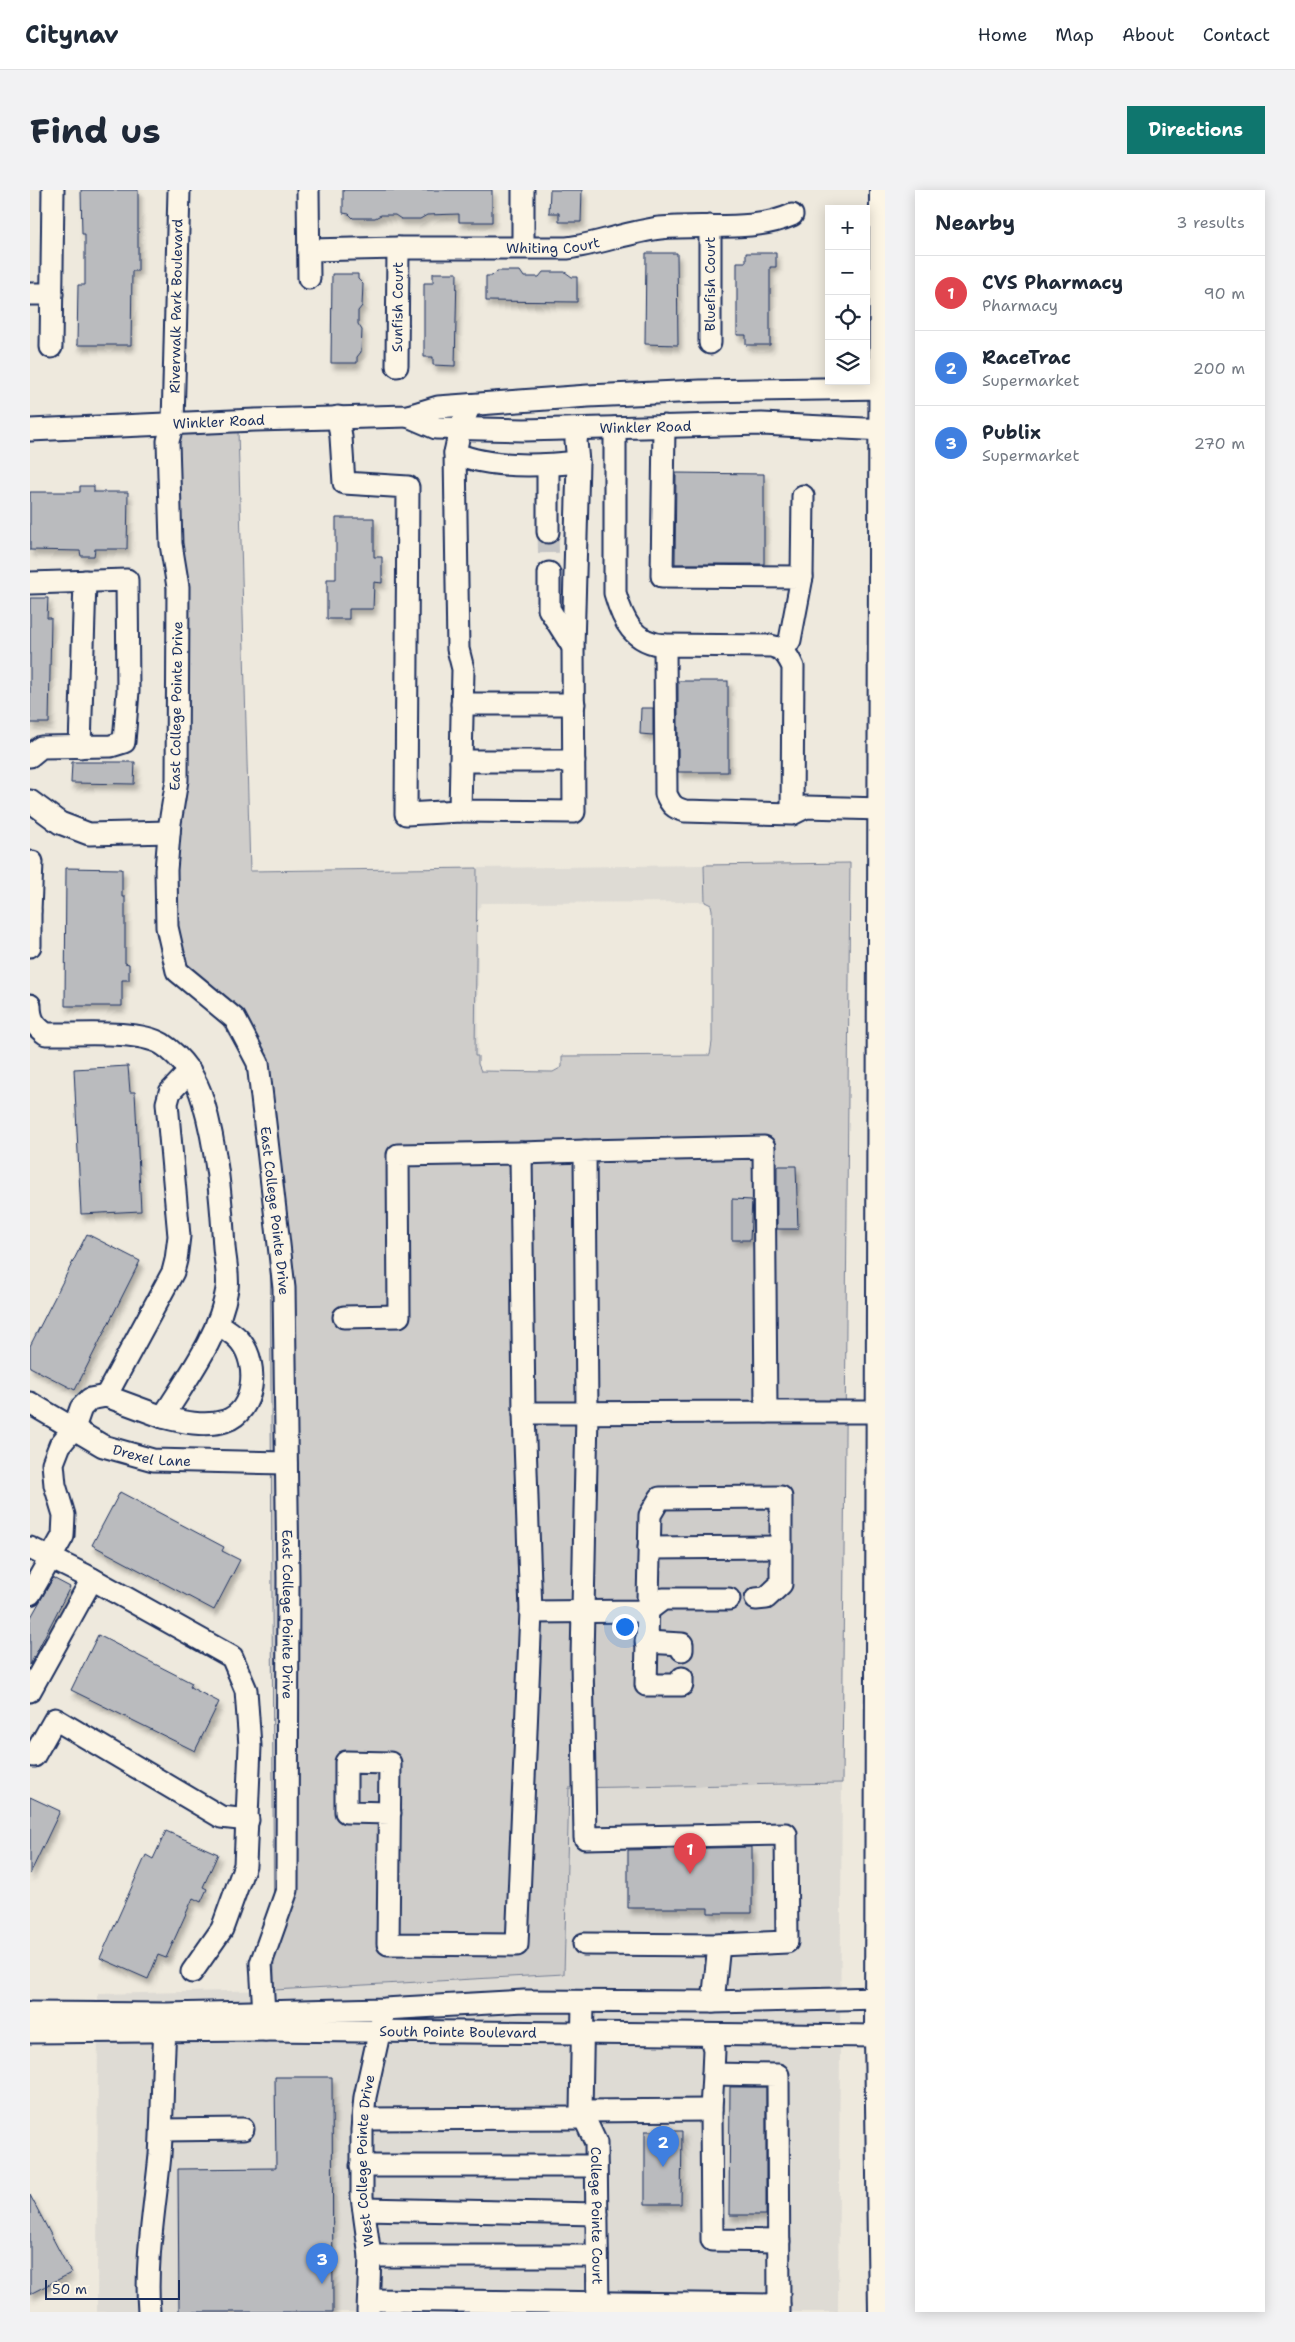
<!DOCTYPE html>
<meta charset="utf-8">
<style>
body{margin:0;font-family:"Shantell Sans",sans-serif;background:#f2f2f3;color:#1f2937}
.controls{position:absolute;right:15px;top:15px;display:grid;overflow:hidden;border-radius:0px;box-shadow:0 2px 12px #0003}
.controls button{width:45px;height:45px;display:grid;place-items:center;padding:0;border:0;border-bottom:1px solid #e0e1e3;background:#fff;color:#1f2937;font:25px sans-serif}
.scale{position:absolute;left:15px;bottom:12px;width:135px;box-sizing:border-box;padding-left:5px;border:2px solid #1b2f5e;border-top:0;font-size:14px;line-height:18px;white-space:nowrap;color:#1b2f5e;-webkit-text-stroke:4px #fcf5e5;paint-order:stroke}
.you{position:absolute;left:594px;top:1436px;width:18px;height:18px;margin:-12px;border:4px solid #fff;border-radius:50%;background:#1a73e8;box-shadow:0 0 0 8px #1a73e833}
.badge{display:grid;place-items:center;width:32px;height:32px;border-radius:50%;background:#0f766e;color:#fff;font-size:16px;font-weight:700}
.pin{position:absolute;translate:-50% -41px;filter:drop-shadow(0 1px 2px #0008)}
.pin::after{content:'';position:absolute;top:26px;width:18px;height:15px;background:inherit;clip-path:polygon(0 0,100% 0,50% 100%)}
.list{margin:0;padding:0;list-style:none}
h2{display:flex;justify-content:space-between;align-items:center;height:65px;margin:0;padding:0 20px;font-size:21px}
h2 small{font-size:16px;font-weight:400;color:#747a83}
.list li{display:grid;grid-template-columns:32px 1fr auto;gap:15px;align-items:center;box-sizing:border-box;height:75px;padding:0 20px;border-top:1px solid #e0e1e3}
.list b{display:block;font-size:19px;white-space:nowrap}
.list p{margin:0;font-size:16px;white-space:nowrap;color:#747a83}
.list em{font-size:16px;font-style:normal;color:#747a83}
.icon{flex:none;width:28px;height:28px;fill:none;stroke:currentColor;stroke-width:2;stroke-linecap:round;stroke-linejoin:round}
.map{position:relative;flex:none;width:855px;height:2122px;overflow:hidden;border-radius:0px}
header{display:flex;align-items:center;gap:30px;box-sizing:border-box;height:70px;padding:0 25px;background:#fff;border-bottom:1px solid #e0e1e3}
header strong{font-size:24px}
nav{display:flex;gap:28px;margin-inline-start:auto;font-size:18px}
.intro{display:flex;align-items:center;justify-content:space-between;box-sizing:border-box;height:120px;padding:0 30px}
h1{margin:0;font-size:35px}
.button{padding:12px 22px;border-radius:0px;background:#0f766e;color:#fff;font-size:18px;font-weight:700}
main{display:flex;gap:30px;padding:0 30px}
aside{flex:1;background:#fff;border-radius:0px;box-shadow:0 2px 12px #0003}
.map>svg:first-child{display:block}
</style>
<header>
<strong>Citynav</strong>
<nav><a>Home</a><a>Map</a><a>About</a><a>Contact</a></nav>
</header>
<div class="intro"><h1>Find us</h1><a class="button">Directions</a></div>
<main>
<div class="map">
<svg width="855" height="2122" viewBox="0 0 855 2122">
<defs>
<filter id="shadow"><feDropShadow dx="3" dy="5.5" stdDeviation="2.5" flood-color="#0004"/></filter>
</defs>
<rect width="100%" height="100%" fill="#eee9dd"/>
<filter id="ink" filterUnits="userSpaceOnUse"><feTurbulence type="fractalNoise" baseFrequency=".02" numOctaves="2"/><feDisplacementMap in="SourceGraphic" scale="10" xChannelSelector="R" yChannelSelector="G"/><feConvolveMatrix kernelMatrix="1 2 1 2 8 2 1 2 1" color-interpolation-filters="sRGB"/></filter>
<g filter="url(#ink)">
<g fill="#dedbd4">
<path d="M 674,675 L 675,712 L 452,713 L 448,720 L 448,866 L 445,866 L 447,678 Z"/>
<path d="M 812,1593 L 808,2122 L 67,2122 L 68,1804 L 244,1800 L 534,1784 L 539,1598 Z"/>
</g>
<path fill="#cfcdca" stroke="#757e94" d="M 208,240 L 220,681 L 447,678 L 445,866 L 448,866 L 448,874 L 451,881 L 523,882 L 532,877 L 532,866 L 680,865 L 682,852 L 682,720 L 681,715 L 675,712 L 674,675 L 820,673 L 812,1593 L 539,1598 L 534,1784 L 244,1800 L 240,1011 L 223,885 L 189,828 L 142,771 L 144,579 L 129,243 Z"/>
<g fill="#babbbe" stroke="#1b2f5e" filter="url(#shadow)">
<path d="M 51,0 L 108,0 L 108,81 L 102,81 L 101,155 L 47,155 L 48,95 L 55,95 L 55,44 L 52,44 Z"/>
<path d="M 313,0 L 462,0 L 462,32 L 429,32 L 429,24 L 397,25 L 390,29 L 371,29 L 365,25 L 351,25 L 345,28 L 323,28 L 319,24 L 313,23 Z"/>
<path d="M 520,0 L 552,0 L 551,32 L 529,32 L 529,23 L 519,23 Z"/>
<path d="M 616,63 L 647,63 L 648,155 L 615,154 Z"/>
<path d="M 716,63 L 746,63 L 746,77 L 740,77 L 740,155 L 716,155 L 716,145 L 707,145 L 707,72 L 716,72 Z"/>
<path d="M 467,81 L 490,81 L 494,87 L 509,87 L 513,82 L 535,82 L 542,87 L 547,87 L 547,112 L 456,111 L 456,86 L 462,86 Z"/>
<path d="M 403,83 L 427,83 L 425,176 L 403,175 L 403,167 L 394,167 L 394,93 L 403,93 Z"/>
<path d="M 302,84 L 328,84 L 328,89 L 333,94 L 332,116 L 328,121 L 328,134 L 332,140 L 331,162 L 327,167 L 327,173 L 301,173 Z"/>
<path d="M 646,283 L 734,284 L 734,374 L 645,374 Z"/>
<path d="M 50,296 L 64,296 L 64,302 L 98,302 L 97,359 L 65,359 L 64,366 L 51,366 L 50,361 L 0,360 L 0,302 L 50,302 Z"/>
<path d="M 306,328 L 344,328 L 344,367 L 352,367 L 352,393 L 344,392 L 343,419 L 319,419 L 319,429 L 297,429 L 297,389 L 306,389 Z"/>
<path d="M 0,408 L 18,408 L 17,428 L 21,428 L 19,533 L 0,533 Z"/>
<rect x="648" y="491" width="50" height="91"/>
<path d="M 611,518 L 623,518 L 623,545 L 610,544 Z"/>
<path d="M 42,572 L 105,572 L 104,594 L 41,593 Z"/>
<path d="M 36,678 L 92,679 L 92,707 L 95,707 L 95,773 L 99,774 L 99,790 L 92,790 L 92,816 L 35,816 Z"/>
<path d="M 98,876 L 100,902 L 105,902 L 111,1021 L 51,1024 L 44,879 Z"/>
<path d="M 747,976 L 766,976 L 768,1039 L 747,1039 Z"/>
<path d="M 702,1009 L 722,1010 L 720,1050 L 702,1050 Z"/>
<path d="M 57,1044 L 110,1071 L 45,1200 L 0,1177 L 0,1156 Z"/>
<path d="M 90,1302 L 194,1357 L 192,1361 L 210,1370 L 184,1420 L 62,1355 Z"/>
<path d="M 23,1388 L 40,1397 L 0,1475 L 0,1429 Z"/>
<path d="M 68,1445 L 162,1493 L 160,1497 L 189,1512 L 165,1561 L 41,1500 Z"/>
<path d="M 0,1607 L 30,1621 L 0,1684 Z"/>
<path d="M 136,1641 L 188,1664 L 173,1697 L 177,1699 L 171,1712 L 163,1708 L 136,1768 L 128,1765 L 118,1789 L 70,1768 L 116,1665 L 123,1669 Z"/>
<path d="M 722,1657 L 722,1723 L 678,1723 L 678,1718 L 598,1718 L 598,1660 Z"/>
<path d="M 245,1887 L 302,1887 L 303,2122 L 149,2122 L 148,1979 L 246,1978 Z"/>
<path d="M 700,1897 L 736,1897 L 736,2025 L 699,2025 Z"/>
<path d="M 615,1941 L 652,1941 L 651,2014 L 615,2014 Z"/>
<path d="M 0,2005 L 41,2083 L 0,2104 Z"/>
</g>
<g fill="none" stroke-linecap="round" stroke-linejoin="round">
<path stroke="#c4c4c4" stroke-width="21" stroke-dasharray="21 11" stroke-linecap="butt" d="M 518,342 L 519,383"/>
<g stroke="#1b2f5e" stroke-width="25">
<g id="minor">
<path id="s1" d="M 149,0 L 143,233 L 138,251 L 141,354 L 148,397 L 147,590 L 140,633 L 136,680 L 137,737 L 147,781 L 205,829 L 228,873 L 254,1098 L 258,1388 L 257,1700 L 231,1773 L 235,1840"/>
<path d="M 278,0 L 279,88"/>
<path d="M 680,36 L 680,153"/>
<path d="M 493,57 L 493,0"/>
<path id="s2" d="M 279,60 L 368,58 L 537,58 C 569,54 598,42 630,38 C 674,33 721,43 762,25"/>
<path d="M 0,104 L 22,104"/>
<path d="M 21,157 L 23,0"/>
<path id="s3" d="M 367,176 L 368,58"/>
<path d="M 440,215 L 430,239 L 425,263 L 428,459 L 433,479 L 430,621 L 544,622 L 543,457 L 548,272 L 546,251 L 548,239"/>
<path id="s4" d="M 378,226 L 406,238 L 494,240 L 732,234 L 855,240"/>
<path d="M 308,227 L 311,247 L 314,293 L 378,297 L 376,624 L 430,621"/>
<path d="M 634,236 L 632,386 L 772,387 L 760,450 L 753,461"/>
<path d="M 585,238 L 585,403 C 593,431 603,453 635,455"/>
<path id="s5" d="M 0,240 L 225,230 L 378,226 L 408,217 L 558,206 L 670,201 L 855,198"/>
<path d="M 425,263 C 459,278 511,276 548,272"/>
<path d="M 518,275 L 518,342"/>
<path d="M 519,383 L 519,419 L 543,457"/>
<path d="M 772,387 L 773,306"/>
<path d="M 0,393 L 97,390 L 98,501 L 94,552 L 81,556 L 11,557 L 0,566"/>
<path d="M 432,514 L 544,514"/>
<path d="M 50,557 L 55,391"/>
<path d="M 431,571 L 544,571"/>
<path d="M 0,611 L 30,633 L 59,644 L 139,642"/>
<path d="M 762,624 L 763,477 C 758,466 753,458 741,456 L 635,455 L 636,604 C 641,615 644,618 655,621 L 762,624 L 776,617 L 852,619"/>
<path d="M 0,721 L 2,672"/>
<path d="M 0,756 L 0,721"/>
<path d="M 0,815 C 0,830 5,836 16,844 C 46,845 107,839 132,854 C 152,867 167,889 173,911 C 187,958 191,1009 194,1057 C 195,1070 199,1086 197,1099 C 190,1145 157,1188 133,1227 L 76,1206 L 60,1209 L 51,1218 L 44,1238 L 30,1255 L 23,1273 L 25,1295 L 34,1325 L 33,1346 L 0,1404"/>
<path d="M 491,963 L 555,961"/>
<path d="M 314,1127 L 369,1126 L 368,965 L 491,963 L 494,1223 L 736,1222 L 734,957 L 555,961 L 557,1223 L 552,1469 L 555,1648 L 756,1644 L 757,1752 L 689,1755 L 554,1754"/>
<path d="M 76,1206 L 143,1082 L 146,1070 L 149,1046 L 137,913 L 140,902 L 160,881"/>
<path id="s6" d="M 0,1213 L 73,1256 L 123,1270 L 256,1273"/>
<path d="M 736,1222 L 855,1222"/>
<path d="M 133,1227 C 152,1232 175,1237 195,1231 C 225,1221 229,1175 211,1152 C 205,1144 195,1139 187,1133"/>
<path d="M 0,1358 L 55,1385 L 202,1467 L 216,1500 L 220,1556 L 215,1675 L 192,1739 L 162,1782"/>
<path d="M 619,1358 L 751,1357"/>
<path d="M 501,1422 L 617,1421 L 633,1409 L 699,1409"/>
<path d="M 616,1452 L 652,1454 L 652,1460"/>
<path d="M 652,1488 L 652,1495 L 616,1495 L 620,1325 L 630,1308 L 751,1307 L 751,1394 L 736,1408 L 726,1409"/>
<path d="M 0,1501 L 62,1389"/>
<path d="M 0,1564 L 4,1566 L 25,1529 L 191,1627 L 218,1630"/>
<path d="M 360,1623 L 316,1622 L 316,1572 L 360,1573 L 358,1754 L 487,1755 L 501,1422 L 494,1223"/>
<path d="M 683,1812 L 689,1755"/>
<path id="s7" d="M 553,1813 L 551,1921 L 566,1953 L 568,2122"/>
<path d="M 1,1823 L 137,1824 L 354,1819 L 494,1811 L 683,1812 L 849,1808 L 855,1811"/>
<path id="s8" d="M 0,1842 L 235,1840 L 848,1846 L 855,1843"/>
<path d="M 680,1845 L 684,1859 L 683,1884 L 748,1885 L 749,2122"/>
<path d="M 683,1884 L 681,1920 L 682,2050 L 749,2051"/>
<path d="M 551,1921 L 681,1920"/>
<path d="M 333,1929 L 554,1928"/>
<path d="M 132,1940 L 213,1939"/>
<path d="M 331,1976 L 566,1976"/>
<path d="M 334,2019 L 567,2024"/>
<path d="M 340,2066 L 567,2066"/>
<path d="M 339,2110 L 749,2115"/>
<path d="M 119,2122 C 115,2070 125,2017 130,1965 C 133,1919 132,1873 136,1827"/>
<path id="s9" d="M 338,2122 L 340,2066 L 332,2007 L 332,1940 L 335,1907 L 352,1830"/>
</g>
</g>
<g stroke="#1b2f5e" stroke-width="30">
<path id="major" d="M 852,2122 L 848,1846 L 853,0"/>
</g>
<use href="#minor" stroke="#fcf5e5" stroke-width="21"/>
<use href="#major" stroke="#fcf5e5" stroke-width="26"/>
</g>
</g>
<g text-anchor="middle" stroke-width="5" stroke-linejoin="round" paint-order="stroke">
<g font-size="14" fill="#1b2f5e" stroke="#fcf5e5">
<text dy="5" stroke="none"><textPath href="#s2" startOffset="244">Whiting Court</textPath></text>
<text transform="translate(680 94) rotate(-90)" y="5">Bluefish Court</text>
<text transform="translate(146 116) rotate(-89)" y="5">Riverwalk Park Boulevard</text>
<text dy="5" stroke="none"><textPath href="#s3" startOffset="59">Sunfish Court</textPath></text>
<text dy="5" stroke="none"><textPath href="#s5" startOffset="189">Winkler Road</textPath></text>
<text dy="5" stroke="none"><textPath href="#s4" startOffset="240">Winkler Road</textPath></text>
<text transform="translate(146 516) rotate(-89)" y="5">East College Pointe Drive</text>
<text dy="5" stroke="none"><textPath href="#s1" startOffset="1058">East College Pointe Drive</textPath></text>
<text dy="5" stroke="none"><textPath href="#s6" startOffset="135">Drexel Lane</textPath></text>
<text dy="5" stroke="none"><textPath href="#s1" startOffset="1462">East College Pointe Drive</textPath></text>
<text dy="5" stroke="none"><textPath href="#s8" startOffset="428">South Pointe Boulevard</textPath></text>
<text dy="5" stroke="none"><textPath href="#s9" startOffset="152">West College Pointe Drive</textPath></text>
<text dy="5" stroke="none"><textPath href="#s7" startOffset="216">College Pointe Court</textPath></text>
</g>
</g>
</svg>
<div class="controls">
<button>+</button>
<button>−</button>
<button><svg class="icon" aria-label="locate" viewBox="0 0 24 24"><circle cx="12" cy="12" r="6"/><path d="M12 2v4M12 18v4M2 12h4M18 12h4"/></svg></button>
<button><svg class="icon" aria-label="layers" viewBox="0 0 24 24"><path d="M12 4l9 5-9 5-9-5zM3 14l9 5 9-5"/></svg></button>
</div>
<div class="scale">50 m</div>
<div class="you"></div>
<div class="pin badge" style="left:660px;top:1684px;background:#e0444e">1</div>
<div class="pin badge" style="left:633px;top:1977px;background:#3f7fe0">2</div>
<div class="pin badge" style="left:292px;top:2094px;background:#3f7fe0">3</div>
</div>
<aside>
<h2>Nearby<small>3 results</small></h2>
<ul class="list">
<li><span class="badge" style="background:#e0444e">1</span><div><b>CVS Pharmacy</b><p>Pharmacy</p></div><em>90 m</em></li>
<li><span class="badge" style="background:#3f7fe0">2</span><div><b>RaceTrac</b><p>Supermarket</p></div><em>200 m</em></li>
<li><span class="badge" style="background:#3f7fe0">3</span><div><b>Publix</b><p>Supermarket</p></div><em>270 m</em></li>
</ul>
</aside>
</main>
